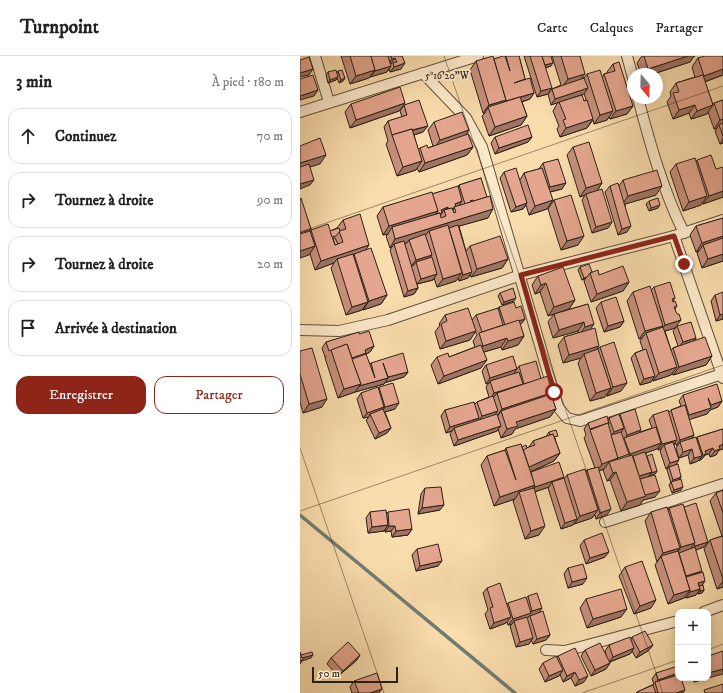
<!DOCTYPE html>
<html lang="fr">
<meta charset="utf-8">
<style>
body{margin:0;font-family:"IM FELL DW Pica",serif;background:#f6f6f6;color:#222}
.controls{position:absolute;right:12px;bottom:12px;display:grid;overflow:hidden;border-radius:8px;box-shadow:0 2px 10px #0003}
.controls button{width:36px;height:36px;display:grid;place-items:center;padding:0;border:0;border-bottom:1px solid #e0e0e0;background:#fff;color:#222;font:20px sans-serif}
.compass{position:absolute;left:327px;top:12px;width:36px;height:36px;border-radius:50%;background:#fff;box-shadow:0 2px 10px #0003;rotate:161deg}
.scale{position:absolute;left:12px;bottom:10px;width:86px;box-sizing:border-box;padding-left:4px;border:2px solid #2c2116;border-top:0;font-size:11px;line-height:14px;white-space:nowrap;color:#2c2116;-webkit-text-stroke:3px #fce9ca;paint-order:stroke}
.stop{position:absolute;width:12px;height:12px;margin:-9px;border:3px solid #8f2418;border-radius:50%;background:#fff}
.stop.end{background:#8f2418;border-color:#fff;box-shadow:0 1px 4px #0008}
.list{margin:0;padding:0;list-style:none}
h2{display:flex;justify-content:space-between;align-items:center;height:52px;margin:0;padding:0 16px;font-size:17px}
h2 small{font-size:13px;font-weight:400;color:#767676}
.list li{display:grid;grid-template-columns:26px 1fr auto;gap:12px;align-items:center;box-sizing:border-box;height:56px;margin:0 8px 8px;padding:0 8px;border:1px solid #e0e0e0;border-radius:12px}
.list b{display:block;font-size:15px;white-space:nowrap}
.list em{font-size:13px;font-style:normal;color:#767676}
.actions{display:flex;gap:8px;padding:12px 16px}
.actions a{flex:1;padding:9px 0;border:1px solid #8f2418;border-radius:12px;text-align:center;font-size:14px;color:#8f2418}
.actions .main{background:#8f2418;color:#fff}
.icon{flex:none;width:22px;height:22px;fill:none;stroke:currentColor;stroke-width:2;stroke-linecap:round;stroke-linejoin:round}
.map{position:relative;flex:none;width:423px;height:637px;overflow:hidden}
header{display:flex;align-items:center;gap:24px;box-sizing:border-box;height:56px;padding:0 20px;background:#fff;border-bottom:1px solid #e0e0e0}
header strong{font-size:19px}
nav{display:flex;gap:22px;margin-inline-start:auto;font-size:14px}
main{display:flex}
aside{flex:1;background:#fff}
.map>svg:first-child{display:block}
</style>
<header>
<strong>Turnpoint</strong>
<nav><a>Carte</a><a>Calques</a><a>Partager</a></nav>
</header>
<main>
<aside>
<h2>3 min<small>À pied · 180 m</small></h2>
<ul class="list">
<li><svg class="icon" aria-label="ahead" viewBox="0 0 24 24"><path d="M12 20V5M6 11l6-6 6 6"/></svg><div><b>Continuez</b></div><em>70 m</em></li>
<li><svg class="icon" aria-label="right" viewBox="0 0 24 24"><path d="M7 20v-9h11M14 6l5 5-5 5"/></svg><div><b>Tournez à droite</b></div><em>90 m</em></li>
<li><svg class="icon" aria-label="right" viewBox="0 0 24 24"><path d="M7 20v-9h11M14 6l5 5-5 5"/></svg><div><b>Tournez à droite</b></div><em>20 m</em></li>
<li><svg class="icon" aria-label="arrive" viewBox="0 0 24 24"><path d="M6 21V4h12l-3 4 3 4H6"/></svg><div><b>Arrivée à destination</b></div></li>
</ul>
<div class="actions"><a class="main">Enregistrer</a><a>Partager</a></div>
</aside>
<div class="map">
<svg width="423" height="637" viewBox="0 0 423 637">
<rect width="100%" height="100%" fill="#faddad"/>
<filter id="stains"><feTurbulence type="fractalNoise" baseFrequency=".005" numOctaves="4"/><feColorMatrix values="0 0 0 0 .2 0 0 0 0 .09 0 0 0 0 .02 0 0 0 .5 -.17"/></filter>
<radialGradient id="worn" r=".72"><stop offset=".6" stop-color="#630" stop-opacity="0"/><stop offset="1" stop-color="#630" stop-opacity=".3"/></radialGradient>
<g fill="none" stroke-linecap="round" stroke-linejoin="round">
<path stroke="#717d72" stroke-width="3.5" d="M 0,459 L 215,637"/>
<g stroke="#60503c" stroke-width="12">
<g id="minor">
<path d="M 15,0 L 29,46"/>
<path d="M 327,0 L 333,22"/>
<path d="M 123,17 L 166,62 L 182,91 L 258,351 L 267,362 L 280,365 L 422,318"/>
<path d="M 338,42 C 350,88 363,134 384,177"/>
<path d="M 0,56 L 178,0"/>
<path d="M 374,180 L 423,322"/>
<path d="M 0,274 L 39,275 L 88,264 L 221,219 L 374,180 L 423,164"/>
<path d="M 305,466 L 423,428"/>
<path d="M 404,556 L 423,549"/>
<path d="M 246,594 L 265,595 L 378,565"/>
</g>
</g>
<use href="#minor" stroke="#fce9ca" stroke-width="10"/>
</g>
<g fill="#c58f7b" stroke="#2c2116" fill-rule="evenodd">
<path d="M 41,0 L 102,0 L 101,13 L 90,16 L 89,13 L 87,16 L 70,21 L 70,20 L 69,22 L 50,28 Z"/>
<path d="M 206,0 L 219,0 L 225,23 L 224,24 L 234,37 L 230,43 L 222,46 L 227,60 L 221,69 L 189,80 L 182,60 L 185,57 L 183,57 L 170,14 L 176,5 L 194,3 Z"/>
<path d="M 224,0 L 251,0 L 251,10 L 245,12 L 248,38 L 237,41 Z"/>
<path d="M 252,0 L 280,0 L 282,22 L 284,22 L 287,18 L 302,22 L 304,18 L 307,17 L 307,16 L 313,8 L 333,50 L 327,58 L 310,63 L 309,61 L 307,64 L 294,68 L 293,64 L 287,72 L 260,81 L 257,73 L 259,70 L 253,55 L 258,46 L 251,49 L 248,38 L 252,33 L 261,29 ZM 284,37 L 286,44 L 284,45 L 273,41 Z"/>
<path d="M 342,0 L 395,0 L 394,0 L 390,6 L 353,18 L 341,18 L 337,7 Z"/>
<path d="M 423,0 L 423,19 L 405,26 L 413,49 L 414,47 L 423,44 L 423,87 L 420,88 L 415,75 L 417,72 L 414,73 L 408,56 L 407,58 L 391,63 L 389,57 L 373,63 L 367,46 L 371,40 L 370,36 L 376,27 L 395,21 L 392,11 L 398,2 Z"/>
<path d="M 38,15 L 45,22 L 43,25 L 39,27 L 37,22 L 36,24 L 28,27 L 26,19 L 28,16 L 37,17 Z"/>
<path d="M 51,48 L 99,55 L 50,72 L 45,56 Z"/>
<path d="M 104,49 L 123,76 L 114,79 L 118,94 L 120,92 L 128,92 L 133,90 L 128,74 L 134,66 L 169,74 L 165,79 L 173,91 L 167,99 L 119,116 L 117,112 L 116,114 L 97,120 L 86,88 L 88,85 L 84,71 L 88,65 L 102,61 L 100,55 Z"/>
<path d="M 195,81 L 232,81 L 228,86 L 195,98 L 191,87 Z"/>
<path d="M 273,91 L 302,127 L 297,135 L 312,166 L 308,172 L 292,177 L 282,144 L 285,139 L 280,141 L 267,99 Z"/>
<path d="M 397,104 L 423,141 L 403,148 L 402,147 L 401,149 L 383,155 L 370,116 L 376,108 L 396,105 Z"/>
<path d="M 243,107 L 262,133 L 250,136 L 247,153 L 229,159 L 226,149 L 223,153 L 211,156 L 200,122 L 204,116 L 220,124 L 224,117 L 239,113 Z"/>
<path d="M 181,122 L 188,162 L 159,170 L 166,195 L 170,190 L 208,203 L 202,212 L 171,221 L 170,219 L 168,222 L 159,225 L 158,222 L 156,225 L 137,231 L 134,222 L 133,224 L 117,228 L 118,232 L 114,238 L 104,241 L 90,194 L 92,191 L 90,192 L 86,180 L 88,178 L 83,179 L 77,160 L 83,151 L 158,131 L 159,129 Z"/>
<path d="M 323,124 L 356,139 L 325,148 L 327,176 L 318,179 L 305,136 L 310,130 L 319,130 Z"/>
<path d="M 0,143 L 11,173 L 10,175 L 11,174 L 30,175 L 37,172 L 43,164 L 67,193 L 87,239 L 81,248 L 63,254 L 63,252 L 62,254 L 46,259 L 31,212 L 34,207 L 15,214 L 10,198 L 9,199 Z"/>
<path d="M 254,144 L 278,189 L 261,194 L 248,153 Z"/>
<path d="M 349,145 L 358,152 L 349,155 L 346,148 Z"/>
<path d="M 423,162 L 423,205 L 402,212 L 397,197 L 399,195 L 396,196 L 390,179 L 396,170 Z"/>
<path d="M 280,211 L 292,216 L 299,219 L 329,226 L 323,235 L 291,246 L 284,225 L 285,223 L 282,224 L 278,214 Z"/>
<path d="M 238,220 L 275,244 L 269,253 L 260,256 L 288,248 L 290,273 L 296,294 L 298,293 L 300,291 L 321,335 L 307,340 L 307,338 L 305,341 L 290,345 L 278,307 L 281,302 L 263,307 L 258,289 L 264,281 L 278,277 L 278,275 L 253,282 L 248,266 L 254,258 L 248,260 L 240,236 L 235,238 L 232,229 Z"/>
<path d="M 354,231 L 375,242 L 373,245 L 377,250 L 375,253 L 375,272 L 365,275 L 371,294 L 373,292 L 378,290 L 373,275 L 377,270 L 396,282 L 394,285 L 412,300 L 406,309 L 373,319 L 372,317 L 371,319 L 353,325 L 353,323 L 351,326 L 340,329 L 331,302 L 335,297 L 343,294 L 340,285 L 342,282 L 339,283 L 327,245 L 333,236 L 351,234 Z"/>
<path d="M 200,237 L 214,245 L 202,249 L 198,240 Z"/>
<path d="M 415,239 L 423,263 L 416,265 L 411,245 Z"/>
<path d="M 301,246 L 324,265 L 320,271 L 304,276 L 296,252 Z"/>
<path d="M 199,251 L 216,252 L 225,263 L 221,268 L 220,269 L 224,280 L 218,289 L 202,294 L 201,291 L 184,296 L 181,312 L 138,328 L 131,309 L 137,301 L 149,301 L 175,291 L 173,285 L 177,279 L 175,275 L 170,284 L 140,293 L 135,276 L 140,269 L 139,268 L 145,259 L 172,264 L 176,259 L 198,253 Z"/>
<path d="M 59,278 L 74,290 L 70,296 L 66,298 L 65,299 L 70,308 L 71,307 L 108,316 L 104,321 L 84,327 L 84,328 L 55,336 L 38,342 L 25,302 L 26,300 L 25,301 L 22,292 L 26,286 Z"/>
<path d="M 0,295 L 22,351 L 3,357 L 0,346 Z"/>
<path d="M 186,309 L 217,313 L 219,310 L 241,323 L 252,342 L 256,353 L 250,361 L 215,373 L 212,378 L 201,382 L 198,373 L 197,375 L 154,390 L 150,378 L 152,375 L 146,377 L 141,360 L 145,354 L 175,348 L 177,346 L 189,341 L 186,331 L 189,327 L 186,328 L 182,315 Z"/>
<path d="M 79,331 L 95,353 L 85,356 L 91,372 L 87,377 L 75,383 L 66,364 L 69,361 L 63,362 L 57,343 L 61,337 L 78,332 Z"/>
<path d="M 383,339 L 422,345 L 418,351 L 410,354 L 407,358 L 389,363 L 392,382 L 396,382 L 397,381 L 423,373 L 423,393 L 419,394 L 416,399 L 410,401 L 409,398 L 405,399 L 402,403 L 398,404 L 398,405 L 390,408 L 388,399 L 379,402 L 376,392 L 378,389 L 376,389 L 375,387 L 374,388 L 376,409 L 381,421 L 379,424 L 381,434 L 372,437 L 369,429 L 371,426 L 371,427 L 367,414 L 368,412 L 366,413 L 360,395 L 361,393 L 358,394 L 358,392 L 346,397 L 346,400 L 357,415 L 355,418 L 349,420 L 355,441 L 343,444 L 340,449 L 321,455 L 310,424 L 307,425 L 303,414 L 304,413 L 299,415 L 307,459 L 296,463 L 295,459 L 292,462 L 274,468 L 273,469 L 261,473 L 248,432 L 249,431 L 235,436 L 239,479 L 225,483 L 213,445 L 215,443 L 194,450 L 181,409 L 187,400 L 205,394 L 206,392 L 222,391 L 227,392 L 229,391 L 233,385 L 247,380 L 247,379 L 249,376 L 256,383 L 255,383 L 260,397 L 254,405 L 231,416 L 264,421 L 263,423 L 264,423 L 267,419 L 286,416 L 287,414 L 295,412 L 284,382 L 286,379 L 284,373 L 288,367 L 308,364 L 309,362 L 320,359 L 320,358 L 340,376 L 352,372 L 349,364 L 353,359 L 369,356 L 371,354 L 381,350 L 379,345 Z"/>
<path d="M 125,432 L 140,454 L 118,458 L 121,438 Z"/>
<path d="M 423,434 L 423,531 L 417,533 L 404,493 L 410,484 L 422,480 L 410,445 L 416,437 Z"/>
<path d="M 384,451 L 404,491 L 395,494 L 401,517 L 402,529 L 404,534 L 402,537 L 398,538 L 397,537 L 396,539 L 386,542 L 386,541 L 384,542 L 368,548 L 355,509 L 357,506 L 345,465 L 351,456 L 368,454 L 369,452 Z"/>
<path d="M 70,456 L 87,457 L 88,456 L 112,473 L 108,479 L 92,481 L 91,475 L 85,476 L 85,473 L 84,475 L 68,477 L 66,462 Z"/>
<path d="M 284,484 L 305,501 L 286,508 L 280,490 Z"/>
<path d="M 117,493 L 138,510 L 116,515 L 112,499 Z"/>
<path d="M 325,511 L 351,552 L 334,558 L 319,520 Z"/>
<path d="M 268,512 L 283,528 L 268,532 L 264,518 Z"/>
<path d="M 187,532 L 207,548 L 208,547 L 226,542 L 228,540 L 242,552 L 238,557 L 250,579 L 246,584 L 233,588 L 231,584 L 229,588 L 216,591 L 210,570 L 212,568 L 208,569 L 207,566 L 206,567 L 190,573 L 185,558 L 188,554 L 183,537 Z"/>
<path d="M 286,543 L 321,561 L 287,572 L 280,552 Z"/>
<path d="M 332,581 L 353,589 L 348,595 L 336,602 L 332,595 L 330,598 L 310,606 L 310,607 L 306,613 L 291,620 L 281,600 L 285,594 L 306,599 L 305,595 L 309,589 L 331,583 Z"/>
<path d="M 60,599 L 56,605 L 38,620 L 27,608 L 31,602 Z"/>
<path d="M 258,600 L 284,626 L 275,630 L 271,622 L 263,626 L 260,618 L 259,620 L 245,626 L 239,613 L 243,607 L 257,601 Z"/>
<path d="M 356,617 L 383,637 L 336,637 L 337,636 L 352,629 L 354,628 L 352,623 Z"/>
<path d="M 393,622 L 408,622 L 394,626 Z"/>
<path d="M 54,625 L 79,637 L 52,637 L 50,631 Z"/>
</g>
<g fill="#a07464" stroke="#2c2116">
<path d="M 388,0 L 395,0 L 394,0 L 390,6 L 353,18 L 345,18 L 348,13 Z"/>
<path d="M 95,2 L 91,8 L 88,9 L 92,3 Z"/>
<path d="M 105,7 L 101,13 L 90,16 L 94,11 Z"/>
<path d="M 253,7 L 251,10 L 241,13 L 243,10 Z"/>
<path d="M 91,10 L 87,16 L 70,21 L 75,15 Z"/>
<path d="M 13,13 L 9,19 L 0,21 L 0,17 Z"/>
<path d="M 423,13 L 423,19 L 398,28 L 404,20 Z"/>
<path d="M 75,14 L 69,22 L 50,28 L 56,20 Z"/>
<path d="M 285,18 L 279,26 L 262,31 L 268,23 Z"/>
<path d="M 38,21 L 36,24 L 28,27 L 30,24 Z"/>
<path d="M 45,22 L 43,25 L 39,27 L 41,24 Z"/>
<path d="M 252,32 L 248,38 L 237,41 L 241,35 Z"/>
<path d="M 288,32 L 284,38 L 251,49 L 255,43 Z"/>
<path d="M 18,34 L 14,40 L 0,44 L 0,40 Z"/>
<path d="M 234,37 L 230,43 L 202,52 L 206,46 Z"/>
<path d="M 206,44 L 200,52 L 188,51 L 185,57 L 183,57 L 189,49 Z"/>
<path d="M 105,47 L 99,55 L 50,72 L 56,64 Z"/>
<path d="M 395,49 L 389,57 L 373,63 L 379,54 Z"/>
<path d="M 413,49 L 407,58 L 391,63 L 397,55 Z"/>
<path d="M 333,50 L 327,58 L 310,63 L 316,55 Z"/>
<path d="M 313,55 L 307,64 L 294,68 L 300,59 Z"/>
<path d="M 227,60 L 221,69 L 189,80 L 195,71 Z"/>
<path d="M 293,63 L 287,72 L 260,81 L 266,72 Z"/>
<path d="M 423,63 L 423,69 L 419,69 L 417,72 L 414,73 L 420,64 Z"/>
<path d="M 128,70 L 123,76 L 94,85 L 93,80 Z"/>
<path d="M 169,74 L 163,83 L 134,93 L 140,84 Z"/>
<path d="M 232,81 L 228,86 L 195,98 L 199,92 Z"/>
<path d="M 423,83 L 423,87 L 420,88 Z"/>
<path d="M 173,91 L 167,99 L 119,116 L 125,107 Z"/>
<path d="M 26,99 L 20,108 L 0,114 L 0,107 Z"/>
<path d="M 122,105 L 116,114 L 97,120 L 103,111 Z"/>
<path d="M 14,124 L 10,129 L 0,133 L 0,128 Z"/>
<path d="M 266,127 L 262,133 L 246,137 L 250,131 Z"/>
<path d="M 302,127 L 296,136 L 286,138 L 285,139 L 280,141 L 286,132 Z"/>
<path d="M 362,130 L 356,139 L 322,149 L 328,140 Z"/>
<path d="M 423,135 L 423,141 L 403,148 L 409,140 Z"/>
<path d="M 407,140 L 401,149 L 383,155 L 389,146 Z"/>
<path d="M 253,144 L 247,153 L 229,159 L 235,150 Z"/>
<path d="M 162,145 L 158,151 L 155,152 L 155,148 Z"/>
<path d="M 227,147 L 223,153 L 211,156 L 216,151 Z"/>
<path d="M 360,149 L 358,152 L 349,155 L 351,152 Z"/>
<path d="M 148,151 L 145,156 L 144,154 L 138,163 L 141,154 Z"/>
<path d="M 193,153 L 188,162 L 149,173 L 129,175 L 124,181 L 109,184 L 107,187 L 95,190 L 94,188 L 92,191 L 90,192 L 95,183 Z"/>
<path d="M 138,155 L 132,164 L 92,171 L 88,178 L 83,179 L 89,170 Z"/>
<path d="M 312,166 L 308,172 L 292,177 L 296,171 Z"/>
<path d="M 331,170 L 327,176 L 318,179 L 322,173 Z"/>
<path d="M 284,180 L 278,189 L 261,194 L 267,185 Z"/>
<path d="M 423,180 L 423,187 L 403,189 L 399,195 L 396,196 L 402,187 Z"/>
<path d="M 69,189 L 63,198 L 54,198 L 50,202 L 37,203 L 34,207 L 15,214 L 21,205 Z"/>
<path d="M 15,190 L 9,199 L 0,202 L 0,195 Z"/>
<path d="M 423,198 L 423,205 L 402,212 L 408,203 Z"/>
<path d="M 132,199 L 128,204 L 116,206 L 114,209 L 111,210 L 116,204 Z"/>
<path d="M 208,203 L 202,212 L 171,221 L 177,213 Z"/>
<path d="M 172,216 L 168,222 L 159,225 L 163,219 Z"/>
<path d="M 162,217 L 156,225 L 137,231 L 143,223 Z"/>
<path d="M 137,218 L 133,224 L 117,228 L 121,223 Z"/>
<path d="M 287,221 L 285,223 L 282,224 L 284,222 Z"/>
<path d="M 329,226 L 323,235 L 291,246 L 297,238 Z"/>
<path d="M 246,227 L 240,236 L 235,238 L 241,229 Z"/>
<path d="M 118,232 L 114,238 L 104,241 L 108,235 Z"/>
<path d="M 87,239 L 81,248 L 63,254 L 69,245 Z"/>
<path d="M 216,242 L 214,245 L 202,249 L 204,246 Z"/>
<path d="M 275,244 L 269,253 L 248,260 L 254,251 Z"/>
<path d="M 68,246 L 62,254 L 46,259 L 52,251 Z"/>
<path d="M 423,258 L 423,263 L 416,265 L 420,259 Z"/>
<path d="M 225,263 L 221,268 L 201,275 L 205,269 Z"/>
<path d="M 381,264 L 375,272 L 359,277 L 365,269 Z"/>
<path d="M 324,265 L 320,271 L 304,276 L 308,270 Z"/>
<path d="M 284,266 L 278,275 L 253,282 L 259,274 Z"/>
<path d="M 294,268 L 288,277 L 279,279 L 285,271 Z"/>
<path d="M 363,270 L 357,278 L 346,277 L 342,282 L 339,283 L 345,275 Z"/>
<path d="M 176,275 L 170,284 L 140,293 L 146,285 Z"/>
<path d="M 224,280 L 218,289 L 202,294 L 208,285 Z"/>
<path d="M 207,282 L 201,291 L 177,298 L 183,290 Z"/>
<path d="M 396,282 L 392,288 L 378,292 L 383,286 Z"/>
<path d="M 74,290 L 70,296 L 66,298 L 62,303 L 51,303 L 65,294 Z"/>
<path d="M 299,290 L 293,298 L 284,298 L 281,302 L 263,307 L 269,299 Z"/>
<path d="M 412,300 L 406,309 L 373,319 L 379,311 Z"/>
<path d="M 187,304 L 181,312 L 138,328 L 144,320 Z"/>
<path d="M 377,311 L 371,319 L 353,325 L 359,317 Z"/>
<path d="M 217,313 L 213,319 L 190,325 L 189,327 L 186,328 L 190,322 Z"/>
<path d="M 108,316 L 104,321 L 84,327 L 88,321 Z"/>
<path d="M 355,320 L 351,326 L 340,329 L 344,323 Z"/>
<path d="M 88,322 L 84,328 L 55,336 L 59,330 Z"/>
<path d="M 327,327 L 321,335 L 307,340 L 313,331 Z"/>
<path d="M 61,328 L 55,336 L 38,342 L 44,333 Z"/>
<path d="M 223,328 L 219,334 L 197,337 L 193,342 L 190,343 L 194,337 Z"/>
<path d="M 311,332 L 305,341 L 290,345 L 296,337 Z"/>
<path d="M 257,335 L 251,343 L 201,355 L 197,361 L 196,361 L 202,353 Z"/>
<path d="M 27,343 L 22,351 L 3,357 L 9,348 Z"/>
<path d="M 422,345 L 418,351 L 410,354 L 407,358 L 385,365 L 389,359 L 408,353 L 411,349 Z"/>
<path d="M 99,347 L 95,353 L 81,357 L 85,351 Z"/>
<path d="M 84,351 L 80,357 L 70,358 L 69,361 L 63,362 L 67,357 Z"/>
<path d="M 256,353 L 250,361 L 215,373 L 212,378 L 201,382 L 207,373 L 216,366 Z"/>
<path d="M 198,355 L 194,360 L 178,366 L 182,360 Z"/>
<path d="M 179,362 L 175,368 L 154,372 L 152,375 L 146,377 L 150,371 Z"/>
<path d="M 201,370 L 197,375 L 154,390 L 158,384 Z"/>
<path d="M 91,372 L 87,377 L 75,383 L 79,377 Z"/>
<path d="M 324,372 L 320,378 L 311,380 L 314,376 Z"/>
<path d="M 341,374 L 337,380 L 325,382 L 327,379 Z"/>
<path d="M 394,379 L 390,385 L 380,386 L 378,389 L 376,389 L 380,384 Z"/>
<path d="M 377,384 L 373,390 L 364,389 L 361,393 L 358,394 L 362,388 Z"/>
<path d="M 361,387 L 357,393 L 326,404 L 330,398 Z"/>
<path d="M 423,388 L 423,393 L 419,394 L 416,399 L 410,401 L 419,390 Z"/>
<path d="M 413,392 L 409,398 L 405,399 L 402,403 L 399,405 L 405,395 Z"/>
<path d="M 392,393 L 388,399 L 379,402 L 383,396 Z"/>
<path d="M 260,397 L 254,405 L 223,419 L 229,411 Z"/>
<path d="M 402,400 L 398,405 L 390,408 L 394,402 Z"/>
<path d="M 318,402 L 312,410 L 309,406 L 304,413 L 296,416 L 302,408 Z"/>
<path d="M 379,404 L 375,410 L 369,411 L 368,412 L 366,413 L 370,407 Z"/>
<path d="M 357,415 L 355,418 L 349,420 L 351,417 Z"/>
<path d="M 316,416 L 310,424 L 307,425 L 313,417 Z"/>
<path d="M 352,416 L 347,422 L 341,424 L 337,421 Z"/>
<path d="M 264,421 L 260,427 L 252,426 L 249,431 L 231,437 L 235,431 Z"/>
<path d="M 381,421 L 379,424 L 371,427 L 373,424 Z"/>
<path d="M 235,429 L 229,438 L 219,436 L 215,443 L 194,450 L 200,441 Z"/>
<path d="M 383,431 L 381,434 L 372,437 L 374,434 Z"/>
<path d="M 360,435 L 355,441 L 343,444 L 340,449 L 321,455 L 327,446 L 345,439 Z"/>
<path d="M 144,449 L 140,454 L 118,458 L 122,452 Z"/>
<path d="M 311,453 L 307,459 L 296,463 L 300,457 Z"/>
<path d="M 298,454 L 292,462 L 274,468 L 280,460 Z"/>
<path d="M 277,463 L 273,469 L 261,473 L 265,467 Z"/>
<path d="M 88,469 L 84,475 L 68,477 L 72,471 Z"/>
<path d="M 89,470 L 95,470 L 91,475 L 85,476 Z"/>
<path d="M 245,470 L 239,479 L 225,483 L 231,475 Z"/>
<path d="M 112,473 L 108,479 L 92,481 L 96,475 Z"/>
<path d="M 408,486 L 404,491 L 391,496 L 395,490 Z"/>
<path d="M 395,487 L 389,495 L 375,500 L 381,491 Z"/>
<path d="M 380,492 L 374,501 L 361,500 L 357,506 L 363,497 Z"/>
<path d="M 309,496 L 305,501 L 286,508 L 290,502 Z"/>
<path d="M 142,505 L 138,510 L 116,515 L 120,510 Z"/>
<path d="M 402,515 L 398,521 L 387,525 L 385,521 Z"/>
<path d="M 287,522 L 283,528 L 268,532 L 272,526 Z"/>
<path d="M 405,525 L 401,531 L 398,531 L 398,527 Z"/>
<path d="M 423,525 L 423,531 L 417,533 Z"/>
<path d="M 400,533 L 396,539 L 386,542 L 390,536 Z"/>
<path d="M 390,534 L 384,542 L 368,548 L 374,539 Z"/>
<path d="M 404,534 L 402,537 L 398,538 L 400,535 Z"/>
<path d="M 356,544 L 351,552 L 334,558 L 340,550 Z"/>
<path d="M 242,552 L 238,558 L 229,560 L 227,563 L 214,565 L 212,568 L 208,569 L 213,563 L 230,557 L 232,555 Z"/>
<path d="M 327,553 L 321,561 L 287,572 L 293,563 Z"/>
<path d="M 211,561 L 206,567 L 190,573 L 194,567 Z"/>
<path d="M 250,579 L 246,584 L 233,588 L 237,583 Z"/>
<path d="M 233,582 L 229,588 L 216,591 L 220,586 Z"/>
<path d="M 353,589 L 348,595 L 336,602 L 340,596 Z"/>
<path d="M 334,592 L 330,598 L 309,606 L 313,601 Z"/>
<path d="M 13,599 L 11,602 L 2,605 L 0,608 L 0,605 L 2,602 Z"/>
<path d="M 60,599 L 56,605 L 38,620 L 43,615 Z"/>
<path d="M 310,607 L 306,613 L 291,620 L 295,614 Z"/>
<path d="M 423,613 L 423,618 L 408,622 L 408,617 Z"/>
<path d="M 263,614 L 259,620 L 245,626 L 249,620 Z"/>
<path d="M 275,616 L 271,622 L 263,626 L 267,620 Z"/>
<path d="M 378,617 L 378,620 L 355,628 L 358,624 Z"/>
<path d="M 288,620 L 284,626 L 275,630 L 279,624 Z"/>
<path d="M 397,622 L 408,622 L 394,626 Z"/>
<path d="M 82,633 L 79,637 L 70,637 Z"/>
<path d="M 385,634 L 383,637 L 376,637 Z"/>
</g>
<g fill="#e5a68f" stroke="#2c2116">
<path d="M 50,0 L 71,0 L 75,14 L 56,20 Z"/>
<path d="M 71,0 L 88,0 L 91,10 L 75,15 L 75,14 Z"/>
<path d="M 91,0 L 102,0 L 105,7 L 94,11 L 93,7 L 97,6 L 95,2 L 92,3 Z"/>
<path d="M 193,0 L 206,44 L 189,49 L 176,5 Z"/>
<path d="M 203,0 L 205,0 L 210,15 L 206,0 L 219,0 L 225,23 L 214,27 L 230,22 L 234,37 L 206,45 L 206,44 L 194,3 Z"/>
<path d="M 230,0 L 242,0 L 252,32 L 241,35 Z"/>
<path d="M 242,0 L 251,0 L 253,7 L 245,9 Z"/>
<path d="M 261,0 L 280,0 L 285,18 L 268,23 Z"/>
<path d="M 344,0 L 388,0 L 348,13 Z"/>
<path d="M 405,0 L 423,0 L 423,13 L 404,20 L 398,2 Z"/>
<path d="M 9,1 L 13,13 L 0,17 L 0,4 Z"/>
<path d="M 319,6 L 333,50 L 316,55 L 304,18 L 315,15 L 313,8 Z"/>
<path d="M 36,14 L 38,21 L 30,24 L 28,16 Z"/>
<path d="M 42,14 L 45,22 L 41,24 L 38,15 Z"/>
<path d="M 300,14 L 313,55 L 300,59 L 287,18 Z"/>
<path d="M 13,19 L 18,34 L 0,40 L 0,23 Z"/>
<path d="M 403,19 L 413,49 L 397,55 L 395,49 L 379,54 L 373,37 L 379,36 L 376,27 Z"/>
<path d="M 284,22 L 288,32 L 255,43 L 252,33 Z"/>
<path d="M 100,31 L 105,47 L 56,64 L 51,48 Z"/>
<path d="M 282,39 L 284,45 L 287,44 L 293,63 L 266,72 L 263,64 L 266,63 L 259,46 Z"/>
<path d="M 220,41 L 227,60 L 195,71 L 188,51 Z"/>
<path d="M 119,44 L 128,70 L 112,74 L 112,73 L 92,79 L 88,65 L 107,59 L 104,49 Z"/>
<path d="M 423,44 L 423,63 L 420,64 L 414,47 Z"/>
<path d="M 162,56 L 169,74 L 140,84 L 134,66 Z"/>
<path d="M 423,67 L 423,80 L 419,69 Z"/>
<path d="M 228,69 L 232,81 L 199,92 L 195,81 Z"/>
<path d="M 112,73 L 122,105 L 103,111 L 92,79 Z"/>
<path d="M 168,78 L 173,91 L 125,107 L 120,92 L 127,89 L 128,92 Z"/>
<path d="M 20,82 L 26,99 L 0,107 L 0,90 Z"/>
<path d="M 289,86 L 302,127 L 286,132 L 273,91 Z"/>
<path d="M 411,99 L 416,113 L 423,111 L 423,135 L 409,140 L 397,104 Z"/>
<path d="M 395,102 L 407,140 L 389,146 L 376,108 Z"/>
<path d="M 258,103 L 266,127 L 250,131 L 243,107 Z"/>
<path d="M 9,108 L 14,124 L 0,128 L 0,111 Z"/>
<path d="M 216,112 L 227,147 L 216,151 L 204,116 Z"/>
<path d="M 242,112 L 253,144 L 235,150 L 224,117 Z"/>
<path d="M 357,114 L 362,130 L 328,140 L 323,124 Z"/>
<path d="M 181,122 L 187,141 L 174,145 L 173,144 L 170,145 L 171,146 L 165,148 L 159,129 Z"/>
<path d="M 318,127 L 331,170 L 322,173 L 310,130 Z"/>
<path d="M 158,130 L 162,145 L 155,148 L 156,151 L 154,151 L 153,154 L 152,152 L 148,153 L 148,151 L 141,154 L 142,157 L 140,158 L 140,157 L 136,158 L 138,155 L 132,138 Z"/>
<path d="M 302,133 L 312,166 L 296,171 L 286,138 Z"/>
<path d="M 132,136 L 138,155 L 89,170 L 83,151 Z"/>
<path d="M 271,139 L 284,180 L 267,185 L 254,144 Z"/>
<path d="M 190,140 L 193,153 L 95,183 L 92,171 L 140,157 L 141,162 L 146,160 L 144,154 L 152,152 L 154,157 L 156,156 L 154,151 Z"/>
<path d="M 1,142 L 11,173 L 0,177 L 0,143 Z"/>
<path d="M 358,142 L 360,149 L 351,152 L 349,145 Z"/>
<path d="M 60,158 L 69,189 L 21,205 L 11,174 L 28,168 L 35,189 L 43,186 L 39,175 L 46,173 L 43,164 Z"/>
<path d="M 423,162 L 423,180 L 402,187 L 396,170 Z"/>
<path d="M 148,169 L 162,217 L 143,223 L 129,175 Z"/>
<path d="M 158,169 L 172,216 L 163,219 L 149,172 Z"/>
<path d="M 39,172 L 40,175 L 36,180 L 32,181 L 30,175 Z"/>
<path d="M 10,175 L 15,190 L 0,195 L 0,178 Z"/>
<path d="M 125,178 L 132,199 L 116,204 L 109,184 Z"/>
<path d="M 200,180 L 208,203 L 177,213 L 170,190 Z"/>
<path d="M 33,182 L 35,182 L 38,188 L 35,189 Z"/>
<path d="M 423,182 L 423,198 L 408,203 L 403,189 Z"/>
<path d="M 104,185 L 118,232 L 108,235 L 94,188 Z"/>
<path d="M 71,192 L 87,239 L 69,245 L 54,198 Z"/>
<path d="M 53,198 L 68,246 L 52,251 L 37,203 Z"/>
<path d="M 132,201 L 137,218 L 121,223 L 116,206 Z"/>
<path d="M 289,208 L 292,216 L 290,217 L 287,221 L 284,222 L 280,211 Z"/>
<path d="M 323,210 L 329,226 L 297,238 L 290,217 L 298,214 L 299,219 Z"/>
<path d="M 263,211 L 275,244 L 254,251 L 246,227 L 241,229 L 238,220 Z"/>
<path d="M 370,226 L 375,242 L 372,243 L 373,246 L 375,245 L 377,250 L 374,251 L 377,258 L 379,258 L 381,264 L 365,269 L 354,231 Z"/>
<path d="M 350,230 L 363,270 L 345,275 L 333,236 Z"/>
<path d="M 213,232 L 216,242 L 204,246 L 200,237 Z"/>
<path d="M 423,236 L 423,258 L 420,259 L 415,239 Z"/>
<path d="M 316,241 L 324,265 L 308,270 L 301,246 Z"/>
<path d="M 214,246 L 216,252 L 221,250 L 225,263 L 205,269 L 199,251 Z"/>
<path d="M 288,248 L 294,268 L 285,271 L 284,266 L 259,274 L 254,258 Z"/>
<path d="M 168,252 L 176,275 L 146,285 L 141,268 L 147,265 L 145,259 Z"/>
<path d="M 198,252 L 203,269 L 182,276 L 176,259 Z"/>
<path d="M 219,264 L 224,280 L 208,285 L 207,282 L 183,290 L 179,277 Z"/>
<path d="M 391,266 L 396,282 L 383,286 L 377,270 Z"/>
<path d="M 363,271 L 377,311 L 359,317 L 346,277 Z"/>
<path d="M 295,272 L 299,290 L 269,299 L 264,281 Z"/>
<path d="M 69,275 L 74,290 L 65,294 L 66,297 L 52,302 L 47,288 L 29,295 L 26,286 L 59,276 L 59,278 Z"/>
<path d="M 405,281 L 412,300 L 379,311 L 373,292 Z"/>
<path d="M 314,286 L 327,327 L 313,331 L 300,291 Z"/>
<path d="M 47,288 L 61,328 L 44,333 L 31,294 Z"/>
<path d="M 181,289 L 187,304 L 144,320 L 137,301 L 148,297 L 149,301 Z"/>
<path d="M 12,292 L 27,343 L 9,348 L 0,318 L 0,295 Z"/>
<path d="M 298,293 L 311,332 L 296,337 L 284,298 Z"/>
<path d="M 346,293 L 355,320 L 344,323 L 335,297 Z"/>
<path d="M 103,297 L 108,316 L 88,321 L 83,307 L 88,322 L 59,330 L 61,328 L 52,303 L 66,298 L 75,322 L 71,307 Z"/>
<path d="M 213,300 L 217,313 L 190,322 L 186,309 Z"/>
<path d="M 236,305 L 241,323 L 224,328 L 219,310 Z"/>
<path d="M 219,316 L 223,328 L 194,337 L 190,325 Z"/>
<path d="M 251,319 L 257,335 L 202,353 L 197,337 Z"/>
<path d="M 93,327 L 99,347 L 85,351 L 79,331 Z"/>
<path d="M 417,328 L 422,345 L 411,349 L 408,342 L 411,352 L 389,359 L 383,339 Z"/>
<path d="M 78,331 L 84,351 L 67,357 L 61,337 Z"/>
<path d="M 251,338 L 256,353 L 216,366 L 218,370 L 207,373 L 201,355 Z"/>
<path d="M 193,340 L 198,355 L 182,360 L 177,346 Z"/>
<path d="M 174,346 L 179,362 L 150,371 L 145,354 Z"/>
<path d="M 385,349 L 394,379 L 380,384 L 371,354 Z"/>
<path d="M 83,353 L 91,372 L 79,377 L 70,358 Z"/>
<path d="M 335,353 L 341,374 L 327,379 L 320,358 Z"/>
<path d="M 368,354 L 377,384 L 362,388 L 353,359 Z"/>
<path d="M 197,358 L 201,370 L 158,384 L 154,372 Z"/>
<path d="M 319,358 L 324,372 L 314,376 L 309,362 Z"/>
<path d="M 307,360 L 309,368 L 308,368 L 308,367 L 290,373 L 288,367 Z"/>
<path d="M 308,367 L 318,402 L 302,408 L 290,374 Z"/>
<path d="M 356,371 L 361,387 L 330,398 L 324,382 Z"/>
<path d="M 423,373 L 423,388 L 419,390 L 420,393 L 414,395 L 413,392 L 405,395 L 406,398 L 403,399 L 397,381 Z"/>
<path d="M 256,374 L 258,380 L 254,381 L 253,378 L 250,379 L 249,376 Z"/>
<path d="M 321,376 L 329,398 L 318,402 L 311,379 Z"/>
<path d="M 253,378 L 260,397 L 229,411 L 223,393 L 235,389 L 233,385 Z"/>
<path d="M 396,381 L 402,400 L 394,402 L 392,393 L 383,396 L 380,386 Z"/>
<path d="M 373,386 L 379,404 L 370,407 L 364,389 Z"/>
<path d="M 221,388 L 235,429 L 200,441 L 187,400 L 205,394 L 216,424 L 206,392 Z"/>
<path d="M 226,389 L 227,392 L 223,394 L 222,391 Z"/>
<path d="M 345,396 L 352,416 L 339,420 L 333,400 Z"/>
<path d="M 352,398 L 357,415 L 351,417 L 352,416 L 347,400 Z"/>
<path d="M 332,399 L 346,440 L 327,446 L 316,416 L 313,417 L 309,406 Z"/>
<path d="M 259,406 L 264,421 L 235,431 L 231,416 Z"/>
<path d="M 378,408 L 381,421 L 373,424 L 369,411 Z"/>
<path d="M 298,411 L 311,453 L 300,457 L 287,414 Z"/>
<path d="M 285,413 L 298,454 L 280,460 L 267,419 Z"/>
<path d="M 355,419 L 360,435 L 345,439 L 340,423 Z"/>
<path d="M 264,422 L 277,463 L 265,467 L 252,426 Z"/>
<path d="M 381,423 L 383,431 L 374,434 L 371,426 Z"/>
<path d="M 141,431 L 144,449 L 122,452 L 125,432 Z"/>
<path d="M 234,432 L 245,470 L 231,475 L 219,436 Z"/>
<path d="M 423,434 L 423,457 L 416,437 Z"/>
<path d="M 396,447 L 408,486 L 395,490 L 394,488 L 395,487 L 384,451 Z"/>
<path d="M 383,448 L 395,487 L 381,491 L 369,452 Z"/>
<path d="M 367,451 L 380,492 L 363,497 L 351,456 Z"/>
<path d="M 109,453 L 112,473 L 96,475 L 95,470 L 89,470 L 88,456 Z"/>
<path d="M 86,454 L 88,469 L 72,471 L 70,456 Z"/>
<path d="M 302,477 L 309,496 L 290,502 L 284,484 Z"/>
<path d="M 423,480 L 423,523 L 410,484 Z"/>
<path d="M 138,488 L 142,505 L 120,510 L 117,493 Z"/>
<path d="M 395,491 L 402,515 L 386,520 L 379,497 Z"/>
<path d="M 378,495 L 390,534 L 374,539 L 361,500 Z"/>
<path d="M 342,505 L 356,544 L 340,550 L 325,511 Z"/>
<path d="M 283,508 L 287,522 L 272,526 L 268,512 Z"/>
<path d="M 403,516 L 405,525 L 398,527 L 400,533 L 390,536 L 390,534 L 386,521 Z"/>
<path d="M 200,527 L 211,561 L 194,567 L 190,552 L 193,551 L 187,532 Z"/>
<path d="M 403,529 L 404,534 L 400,535 L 400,533 L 399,530 Z"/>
<path d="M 321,533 L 327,553 L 293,563 L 286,543 Z"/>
<path d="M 237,537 L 242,552 L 232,555 L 228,540 Z"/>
<path d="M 226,541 L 231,557 L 213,563 L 208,547 Z"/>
<path d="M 243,555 L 250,579 L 237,583 L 230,560 Z"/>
<path d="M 227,561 L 233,582 L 220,586 L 214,565 Z"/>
<path d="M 345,575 L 353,589 L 340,596 L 332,581 Z"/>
<path d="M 330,581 L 334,592 L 313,601 L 309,589 Z"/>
<path d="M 48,586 L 60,599 L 43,615 L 31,602 Z"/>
<path d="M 300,587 L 310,607 L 295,614 L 285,594 Z"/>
<path d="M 275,592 L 288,620 L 279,624 L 275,616 L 267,620 L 258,600 Z"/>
<path d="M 423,595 L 423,613 L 408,617 L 408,600 Z"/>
<path d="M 0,596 L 3,604 L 0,605 Z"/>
<path d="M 12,596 L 13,599 L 2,602 L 1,599 Z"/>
<path d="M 256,600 L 263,614 L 249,620 L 243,607 Z"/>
<path d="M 378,610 L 378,617 L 358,624 L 356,617 Z"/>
<path d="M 77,617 L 82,633 L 70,637 L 59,637 L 54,625 Z"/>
<path d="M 378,619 L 378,622 L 381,622 L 385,634 L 376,637 L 358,637 L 355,626 Z"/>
<path d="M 423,628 L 423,637 L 405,637 L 404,634 Z"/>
<path d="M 353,629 L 356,637 L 337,637 L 337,636 Z"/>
</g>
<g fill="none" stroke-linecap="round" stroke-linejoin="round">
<path stroke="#8f2418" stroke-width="5" d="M 254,336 L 221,219 L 374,180 L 384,208"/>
</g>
<path fill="none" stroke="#2c2116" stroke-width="1" stroke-opacity="0.45" d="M 144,0 L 363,637M 0,176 L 423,30M 0,392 L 84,637M 0,455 L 423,309M 408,594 L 423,588M 282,637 L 378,604"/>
<g font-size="10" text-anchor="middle" fill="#2c2116" stroke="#fce9ca" stroke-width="4" stroke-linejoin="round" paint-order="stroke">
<text x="147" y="23">5°16'20"W</text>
</g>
<rect width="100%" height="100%" filter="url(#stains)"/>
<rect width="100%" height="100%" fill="url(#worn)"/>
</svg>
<div class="controls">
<button>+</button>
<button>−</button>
</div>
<svg class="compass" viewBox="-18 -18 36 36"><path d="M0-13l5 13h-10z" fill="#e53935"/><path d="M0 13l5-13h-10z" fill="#767676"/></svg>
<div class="scale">50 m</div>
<div class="stop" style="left:254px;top:336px"></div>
<div class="stop end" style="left:384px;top:208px"></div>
</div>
</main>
